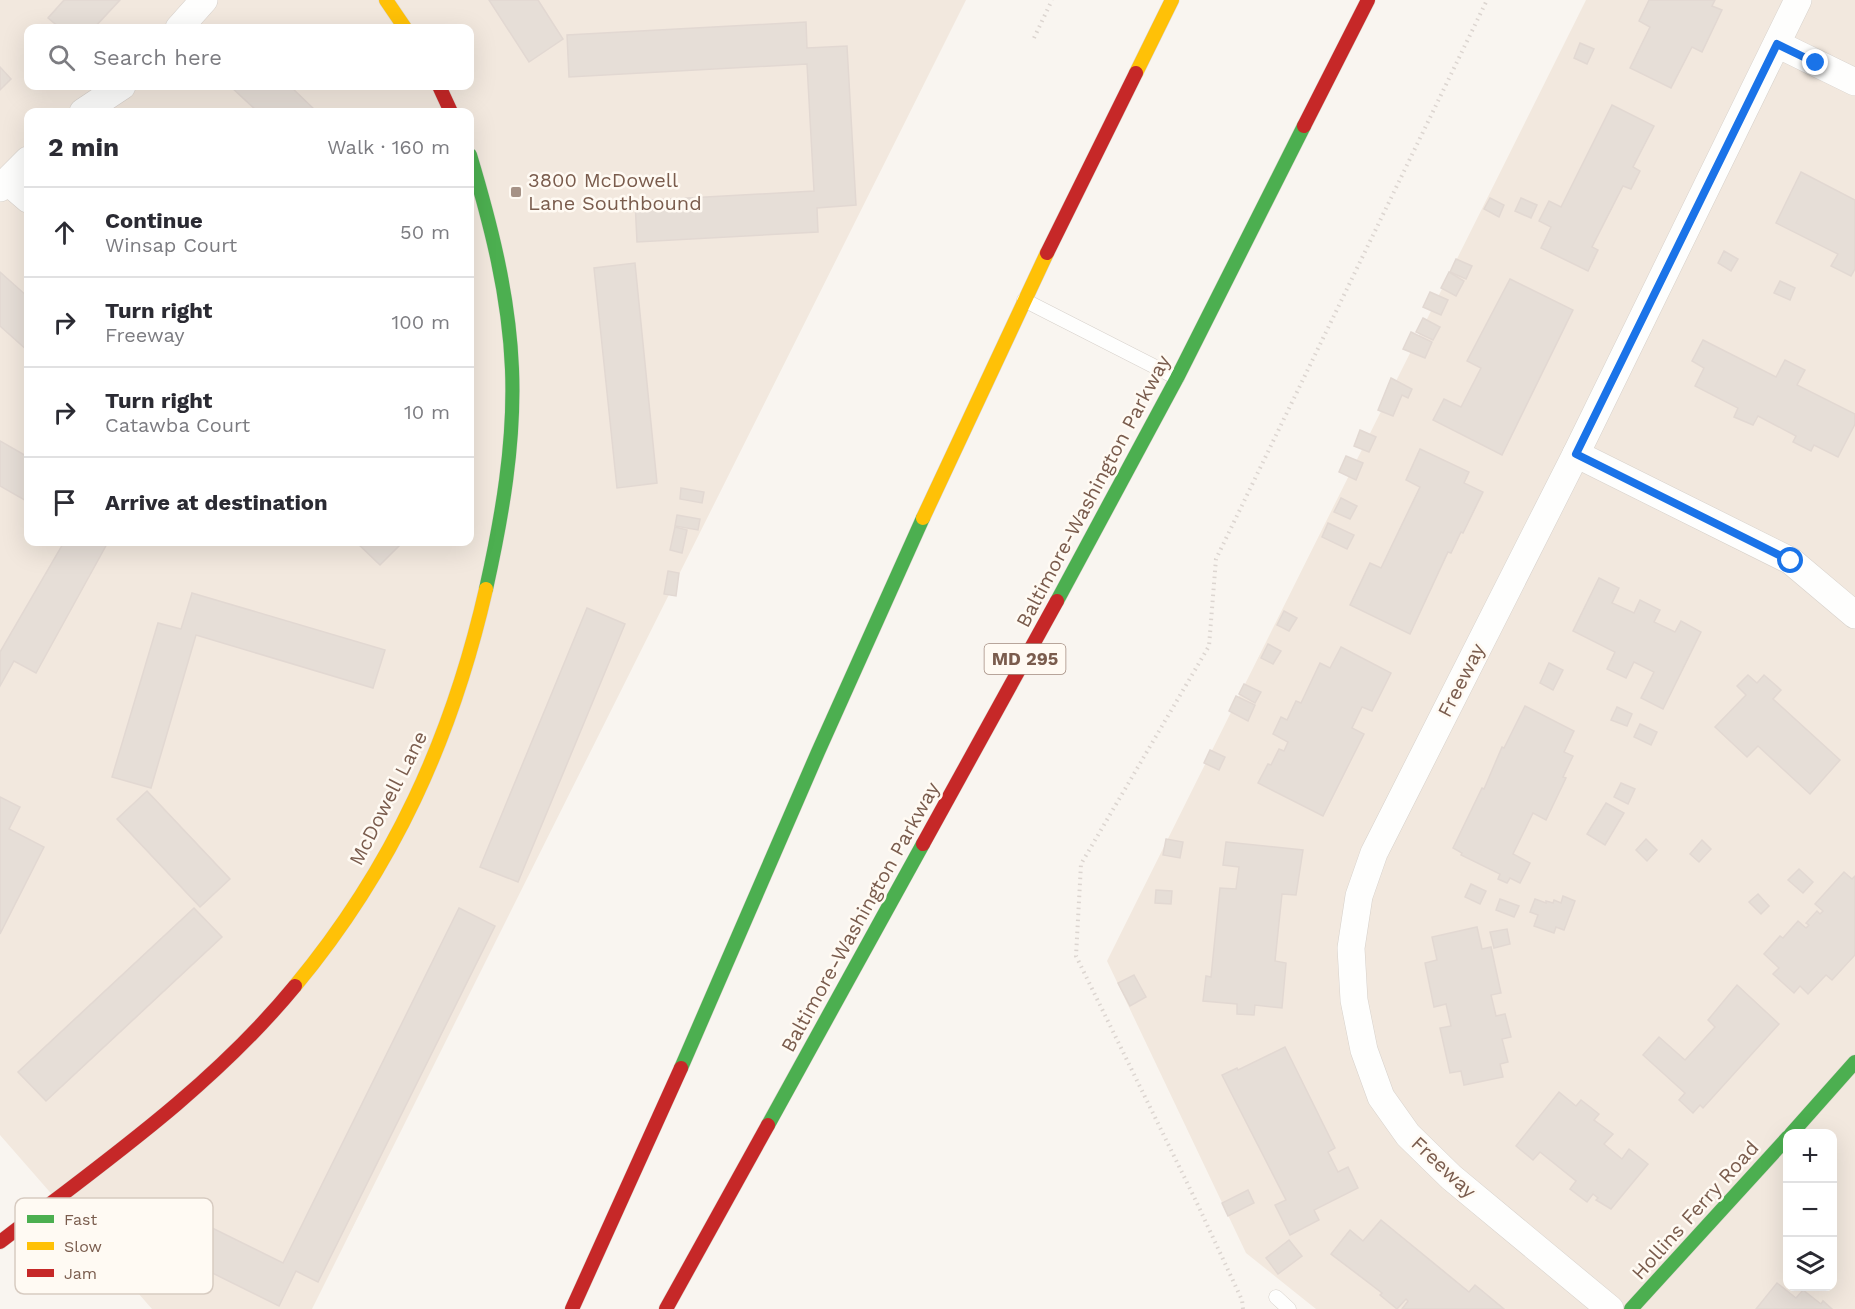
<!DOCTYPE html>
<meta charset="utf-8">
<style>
body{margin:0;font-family:"Work Sans",sans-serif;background:#f2f2f3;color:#2b2b33}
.controls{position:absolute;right:18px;bottom:18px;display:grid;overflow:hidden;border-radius:12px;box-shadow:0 6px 24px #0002}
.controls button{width:54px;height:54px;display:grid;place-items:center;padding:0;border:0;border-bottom:2px solid #e1e1e2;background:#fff;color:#2b2b33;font:30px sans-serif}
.stop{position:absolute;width:18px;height:18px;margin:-14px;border:4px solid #1a73e8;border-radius:50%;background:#fff}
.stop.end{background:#1a73e8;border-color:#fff;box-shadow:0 2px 6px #0008}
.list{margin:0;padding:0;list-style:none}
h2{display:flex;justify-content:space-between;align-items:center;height:78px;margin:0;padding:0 24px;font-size:26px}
h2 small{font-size:20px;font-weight:400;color:#7c7c81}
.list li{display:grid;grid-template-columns:39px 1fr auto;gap:18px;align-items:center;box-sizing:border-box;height:90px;padding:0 24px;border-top:2px solid #e1e1e2}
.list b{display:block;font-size:22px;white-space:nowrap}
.list p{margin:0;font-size:20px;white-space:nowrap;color:#7c7c81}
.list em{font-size:20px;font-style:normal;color:#7c7c81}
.icon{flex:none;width:33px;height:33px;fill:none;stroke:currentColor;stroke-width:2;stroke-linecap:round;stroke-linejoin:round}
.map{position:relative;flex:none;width:1855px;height:1309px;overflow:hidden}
.search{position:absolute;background:#fff;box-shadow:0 6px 24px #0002;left:24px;top:24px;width:450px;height:66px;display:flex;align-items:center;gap:15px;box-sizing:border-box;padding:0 21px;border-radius:12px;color:#7c7c81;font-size:22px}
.panel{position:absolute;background:#fff;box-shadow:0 6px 24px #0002;left:24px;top:108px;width:450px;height:438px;border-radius:12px}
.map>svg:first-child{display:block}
</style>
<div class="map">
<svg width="1855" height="1309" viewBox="0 0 1855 1309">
<rect width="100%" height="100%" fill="#f9f5f0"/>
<g fill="#f2e8de" fill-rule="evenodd">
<path d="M 0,0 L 966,0 L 312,1309 L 152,1309 L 0,1135 ZM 28,28 L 470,28 L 470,86 L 28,86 ZM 28,112 L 470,112 L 470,542 L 28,542 Z"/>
<path d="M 1586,0 L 1855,0 L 1855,1309 L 1316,1309 L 1246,1253 L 1107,961 ZM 1788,1134 L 1832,1134 L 1832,1286 L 1788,1286 Z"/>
</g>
<g fill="#e6ded7" stroke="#e2d8d2" stroke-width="1.5">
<path d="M 64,0 L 120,0 L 94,28 L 60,28 L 48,18 Z"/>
<path d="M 489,0 L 538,0 L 563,39 L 529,62 Z"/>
<path d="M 1649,0 L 1715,0 L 1712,6 L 1722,10 L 1702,52 L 1692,47 L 1671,88 L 1630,68 L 1650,27 L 1639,21 Z"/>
<path d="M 806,22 L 807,48 L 847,46 L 856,205 L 817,208 L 818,232 L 637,242 L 635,201 L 814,191 L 807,64 L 569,77 L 567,35 Z"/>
<path d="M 1580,43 L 1594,49 L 1587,64 L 1574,58 Z"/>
<path d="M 0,67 L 11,79 L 0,90 Z"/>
<path d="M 230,86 L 290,86 L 317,112 L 258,112 Z"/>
<path d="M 1612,105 L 1654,126 L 1633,167 L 1640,171 L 1631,189 L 1623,186 L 1592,247 L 1598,250 L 1588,271 L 1541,248 L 1551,227 L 1539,221 L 1549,201 L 1561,207 Z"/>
<path d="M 1801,172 L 1855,200 L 1855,269 L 1851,276 L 1831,266 L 1838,254 L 1776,223 Z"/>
<path d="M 1490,198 L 1504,205 L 1499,217 L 1484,209 Z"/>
<path d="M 1521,198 L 1537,205 L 1531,218 L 1515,211 Z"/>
<path d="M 1724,251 L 1738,259 L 1731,271 L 1718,263 Z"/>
<path d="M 1456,259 L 1472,266 L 1466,279 L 1450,272 Z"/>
<path d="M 635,263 L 657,483 L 617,488 L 594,268 Z"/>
<path d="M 0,272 L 28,297 L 28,351 L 0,326 Z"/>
<path d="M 1449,272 L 1464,281 L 1456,296 L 1441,288 Z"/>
<path d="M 1510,279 L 1573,310 L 1502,455 L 1433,420 L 1444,399 L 1461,407 L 1481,368 L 1467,361 Z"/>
<path d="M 1780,281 L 1795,288 L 1790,300 L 1774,293 Z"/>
<path d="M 1430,292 L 1448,300 L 1441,315 L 1423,307 Z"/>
<path d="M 1423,318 L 1440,327 L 1433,340 L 1416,332 Z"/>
<path d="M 1411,332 L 1432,342 L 1425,358 L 1403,349 Z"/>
<path d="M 1703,340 L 1776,377 L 1785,360 L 1805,370 L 1797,385 L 1855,414 L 1855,424 L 1838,457 L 1814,445 L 1811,451 L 1793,442 L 1796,436 L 1758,416 L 1753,425 L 1734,417 L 1738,408 L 1695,386 L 1704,368 L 1692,361 Z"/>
<path d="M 1391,378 L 1412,389 L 1408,398 L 1402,395 L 1393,416 L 1378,410 Z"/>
<path d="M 1360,430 L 1376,437 L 1369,452 L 1354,446 Z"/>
<path d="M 0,441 L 28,457 L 28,502 L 0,486 Z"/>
<path d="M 1420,449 L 1469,472 L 1464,483 L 1483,492 L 1463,533 L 1461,532 L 1451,553 L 1448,552 L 1410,634 L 1350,605 L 1370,563 L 1381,568 L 1420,487 L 1406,480 Z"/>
<path d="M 1346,456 L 1363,463 L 1356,480 L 1339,472 Z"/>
<path d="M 681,488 L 704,492 L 702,503 L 680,499 Z"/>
<path d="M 1341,498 L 1357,506 L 1350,519 L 1334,512 Z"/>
<path d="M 677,515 L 700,519 L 698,530 L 675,526 Z"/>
<path d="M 1328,523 L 1354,535 L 1347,549 L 1322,537 Z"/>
<path d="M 675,527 L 687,530 L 682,553 L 670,550 Z"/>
<path d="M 64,542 L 108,542 L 36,673 L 14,661 L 0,686 L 0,652 Z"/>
<path d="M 356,542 L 403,542 L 380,565 Z"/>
<path d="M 668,571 L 679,573 L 676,596 L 664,594 Z"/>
<path d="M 1599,578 L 1619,588 L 1612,603 L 1634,613 L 1640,600 L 1660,610 L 1654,622 L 1675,632 L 1681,621 L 1701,632 L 1663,709 L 1641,698 L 1654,672 L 1634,662 L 1626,678 L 1607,669 L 1615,652 L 1573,631 Z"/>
<path d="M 192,593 L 385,650 L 373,688 L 196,635 L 151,788 L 112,777 L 158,623 L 181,629 Z"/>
<path d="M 587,608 L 625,624 L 518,882 L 480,867 Z"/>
<path d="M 1284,611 L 1297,618 L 1289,631 L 1277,625 Z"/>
<path d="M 1268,644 L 1281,651 L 1273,664 L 1261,658 Z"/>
<path d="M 1341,647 L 1391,673 L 1372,711 L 1362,707 L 1352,728 L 1364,734 L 1323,816 L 1258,783 L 1268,764 L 1271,765 L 1279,749 L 1284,751 L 1288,742 L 1273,734 L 1281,717 L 1287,720 L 1296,701 L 1301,703 L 1320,663 L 1330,668 Z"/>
<path d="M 1549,663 L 1563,670 L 1553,690 L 1540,683 Z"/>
<path d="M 1748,675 L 1757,683 L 1764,675 L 1781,690 L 1773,699 L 1840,760 L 1810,794 L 1758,746 L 1747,757 L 1715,727 L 1746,695 L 1737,686 Z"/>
<path d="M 1244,684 L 1261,692 L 1255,703 L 1239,694 Z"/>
<path d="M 1236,696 L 1255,705 L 1248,721 L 1229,711 Z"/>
<path d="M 1525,706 L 1574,731 L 1564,752 L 1573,756 L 1563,777 L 1566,778 L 1546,820 L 1533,813 L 1513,854 L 1530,863 L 1520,883 L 1510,878 L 1507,883 L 1498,879 L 1500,874 L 1461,855 L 1462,853 L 1453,848 L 1482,788 L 1484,789 L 1502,747 L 1504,748 Z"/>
<path d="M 1617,707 L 1632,714 L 1627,726 L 1611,720 Z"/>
<path d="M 1640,724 L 1657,732 L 1651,745 L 1634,737 Z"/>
<path d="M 1210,750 L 1225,757 L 1219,770 L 1204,763 Z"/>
<path d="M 1621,783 L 1635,789 L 1628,804 L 1614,797 Z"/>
<path d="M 147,791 L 230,879 L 200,907 L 117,819 Z"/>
<path d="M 0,797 L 20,807 L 9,829 L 44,847 L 0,934 Z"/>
<path d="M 1606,803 L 1624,813 L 1605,845 L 1587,834 Z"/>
<path d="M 1166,839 L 1183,842 L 1180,858 L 1163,855 Z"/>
<path d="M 1646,839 L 1657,850 L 1647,861 L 1636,850 Z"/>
<path d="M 1702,840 L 1711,849 L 1699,862 L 1690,854 Z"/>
<path d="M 1226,842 L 1303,850 L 1296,895 L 1282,894 L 1275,961 L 1286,963 L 1282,1008 L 1255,1005 L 1254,1015 L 1237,1014 L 1237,1004 L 1203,1001 L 1206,976 L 1211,977 L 1220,888 L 1236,889 L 1239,867 L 1223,865 Z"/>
<path d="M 1799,869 L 1813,882 L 1803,893 L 1788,880 Z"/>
<path d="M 1844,872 L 1852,879 L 1855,876 L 1855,955 L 1832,980 L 1826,975 L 1808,994 L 1800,986 L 1794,993 L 1773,974 L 1779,968 L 1764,954 L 1780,936 L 1783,938 L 1798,921 L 1806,928 L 1809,925 L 1806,923 L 1817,911 L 1820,914 L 1823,911 L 1815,904 Z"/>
<path d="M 1471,884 L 1486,891 L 1480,904 L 1465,897 Z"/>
<path d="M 1156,890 L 1172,891 L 1171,904 L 1155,903 Z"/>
<path d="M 1758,894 L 1769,906 L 1761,914 L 1749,902 Z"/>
<path d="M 1563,896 L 1575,901 L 1564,930 L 1556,927 L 1554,933 L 1534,926 L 1538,915 L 1530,912 L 1535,899 L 1546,903 L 1546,901 L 1553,903 L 1554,900 L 1561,903 Z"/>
<path d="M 1500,899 L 1519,906 L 1514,917 L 1496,910 Z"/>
<path d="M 194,908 L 222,937 L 46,1101 L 18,1072 Z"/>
<path d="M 459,908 L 495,926 L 318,1282 L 296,1271 L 279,1306 L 170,1252 L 188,1216 L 283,1263 Z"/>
<path d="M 1477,927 L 1482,949 L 1491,947 L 1501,993 L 1491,995 L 1496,1016 L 1505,1014 L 1511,1037 L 1502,1039 L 1508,1062 L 1500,1064 L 1503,1077 L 1464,1085 L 1461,1071 L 1450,1073 L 1440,1028 L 1451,1026 L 1446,1004 L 1434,1007 L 1425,963 L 1437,960 L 1432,937 Z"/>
<path d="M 1507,929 L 1510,944 L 1494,948 L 1490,932 Z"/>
<path d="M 1134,975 L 1146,997 L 1130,1006 L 1118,983 Z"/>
<path d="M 1737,985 L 1779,1024 L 1703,1108 L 1700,1105 L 1693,1113 L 1679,1100 L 1685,1093 L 1643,1055 L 1659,1037 L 1685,1060 L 1715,1027 L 1708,1020 Z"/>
<path d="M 1285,1047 L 1335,1148 L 1328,1152 L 1338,1172 L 1348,1167 L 1358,1188 L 1314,1210 L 1319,1220 L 1290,1235 L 1275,1205 L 1286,1200 L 1222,1075 L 1237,1068 L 1238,1070 Z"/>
<path d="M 1559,1092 L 1576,1106 L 1581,1100 L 1599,1114 L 1594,1120 L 1613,1134 L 1604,1144 L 1622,1159 L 1629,1149 L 1648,1164 L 1611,1209 L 1596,1200 L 1598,1198 L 1593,1194 L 1587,1202 L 1570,1189 L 1576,1181 L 1540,1152 L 1533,1160 L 1516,1146 Z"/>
<path d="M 1248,1190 L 1254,1203 L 1228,1216 L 1222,1203 Z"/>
<path d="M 1381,1220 L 1469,1292 L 1475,1285 L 1504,1309 L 1402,1309 L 1408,1301 L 1406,1299 L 1397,1309 L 1380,1295 L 1382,1293 L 1331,1254 L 1350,1230 L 1363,1241 Z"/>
<path d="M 1289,1240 L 1302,1256 L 1278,1274 L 1266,1258 Z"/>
<path d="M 1777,1283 L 1796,1298 L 1803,1290 L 1821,1304 L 1823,1301 L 1832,1309 L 1756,1309 Z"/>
</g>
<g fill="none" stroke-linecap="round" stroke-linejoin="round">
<g stroke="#d7d1cb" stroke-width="15">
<g id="lane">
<path d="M 1024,300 L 1177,378"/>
<path d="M 1276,1297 L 1289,1309"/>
</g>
</g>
<g stroke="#d7d1cb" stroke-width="28">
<g id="street">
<path d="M 179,28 L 204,0"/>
<path d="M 1777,44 L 1855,82"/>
<path d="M 83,112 L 122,86"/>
<path d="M 7,181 L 28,199"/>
<path d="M 0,188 L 28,160"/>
<path d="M 1576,454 L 1791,561 L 1855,615"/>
<path d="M 1610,1309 L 1451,1177 L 1408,1135 L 1381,1097 L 1364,1050 L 1354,1000 L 1351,948 L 1359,896 L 1374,853 L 1576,454 L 1798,0"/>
</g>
</g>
<g stroke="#d9d2cb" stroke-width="15">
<g id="fast">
<path d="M 470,155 C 491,225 509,295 512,369 C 515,443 502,517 486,589"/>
<path d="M 1057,601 L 1177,378 L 1304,126"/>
<path d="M 681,1068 L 818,752 L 923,518"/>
<path d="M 768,1125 L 923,844"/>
<path d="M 1791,1134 L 1855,1062"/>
<path d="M 1631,1309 L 1788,1137"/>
</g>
</g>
<g stroke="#d9d2cb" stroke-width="15">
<g id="slow">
<path d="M 386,0 L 405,28"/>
<path d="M 1136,73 L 1172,0"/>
<path d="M 923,518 L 1047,253"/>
<path d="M 295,986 C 393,868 452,738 486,589"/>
</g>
</g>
<g stroke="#d9d2cb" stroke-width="15">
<g id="jam">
<path d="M 439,86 L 451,112"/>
<path d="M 1304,126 L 1368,0"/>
<path d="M 1047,253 L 1136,73"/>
<path d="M 923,844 L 1057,601"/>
<path d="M 0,1242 C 103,1163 212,1087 295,986"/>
<path d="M 572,1309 L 681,1068"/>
<path d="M 666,1309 L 768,1125"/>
</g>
</g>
<g stroke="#dcd5d0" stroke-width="4" stroke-dasharray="1.5 4.5" stroke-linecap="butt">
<path d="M 1034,38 L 1052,0"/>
<path d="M 1243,1309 L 1242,1300 L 1196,1201 L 1076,956 L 1081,864 L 1209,646 L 1216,559 L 1487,0"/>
</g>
<use href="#lane" stroke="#fefefd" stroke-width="14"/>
<use href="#street" stroke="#fefefd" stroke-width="27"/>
<use href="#fast" stroke="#4caf50" stroke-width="14"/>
<use href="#slow" stroke="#ffc107" stroke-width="14"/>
<use href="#jam" stroke="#c62828" stroke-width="14"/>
</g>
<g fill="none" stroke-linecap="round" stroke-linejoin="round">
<path stroke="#1a73e8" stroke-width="8" d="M 1791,561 L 1576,454 L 1777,44 L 1816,63"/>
</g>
<rect fill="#a69286" stroke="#fffaf3" stroke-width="2" x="510" y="186" width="12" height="12" rx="3"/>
<g text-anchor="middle" stroke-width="5" stroke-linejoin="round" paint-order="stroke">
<rect fill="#fffaf3" stroke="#a28b7f" stroke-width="1.5" x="984.5" y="644" width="81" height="30" rx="4.5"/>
<g font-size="18" font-weight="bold" fill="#7a5c4d">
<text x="1025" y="665">MD 295</text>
</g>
<g font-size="20" fill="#7a5c4d" stroke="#fffaf3" text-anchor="start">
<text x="528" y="187">3800 McDowell<tspan x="528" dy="23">Lane Southbound</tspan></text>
</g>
<g font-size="20" fill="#7a5c4d" stroke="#fffaf3">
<text transform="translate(1093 491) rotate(-62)" y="7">Baltimore-Washington Parkway</text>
<text transform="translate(1461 680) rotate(-63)" y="7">Freeway</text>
<text transform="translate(388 798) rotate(-63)" y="7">McDowell Lane</text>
<text transform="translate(860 917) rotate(-61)" y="7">Baltimore-Washington Parkway</text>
<text transform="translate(1444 1167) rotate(43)" y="7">Freeway</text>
<text transform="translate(1695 1210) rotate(-48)" y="7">Hollins Ferry Road</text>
</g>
</g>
<rect x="15" y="1198" width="198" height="96" rx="9" fill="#fffaf3" stroke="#d7cbc1" stroke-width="1.5"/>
<rect x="27" y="1215" width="27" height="8" fill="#4caf50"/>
<rect x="27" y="1242" width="27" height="8" fill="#ffc107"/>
<rect x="27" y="1269" width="27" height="8" fill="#c62828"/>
<g font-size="16" fill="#7a5c4d">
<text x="64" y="1225">Fast</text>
<text x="64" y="1252">Slow</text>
<text x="64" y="1279">Jam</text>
</g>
</svg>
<div class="controls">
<button>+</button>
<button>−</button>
<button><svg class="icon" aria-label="layers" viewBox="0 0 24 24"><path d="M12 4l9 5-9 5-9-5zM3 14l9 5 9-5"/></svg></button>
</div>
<div class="stop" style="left:1791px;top:561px"></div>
<div class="stop end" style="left:1816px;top:63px"></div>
<div class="search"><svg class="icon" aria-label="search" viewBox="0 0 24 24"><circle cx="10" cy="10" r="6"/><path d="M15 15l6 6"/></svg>Search here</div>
<section class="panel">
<h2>2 min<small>Walk · 160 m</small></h2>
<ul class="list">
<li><svg class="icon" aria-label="ahead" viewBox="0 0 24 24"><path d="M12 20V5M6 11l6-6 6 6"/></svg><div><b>Continue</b><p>Winsap Court</p></div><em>50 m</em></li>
<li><svg class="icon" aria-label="right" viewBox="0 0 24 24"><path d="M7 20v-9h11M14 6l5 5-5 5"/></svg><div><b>Turn right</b><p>Freeway</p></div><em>100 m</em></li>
<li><svg class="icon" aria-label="right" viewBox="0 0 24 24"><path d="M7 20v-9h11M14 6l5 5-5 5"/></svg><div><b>Turn right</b><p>Catawba Court</p></div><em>10 m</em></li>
<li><svg class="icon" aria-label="arrive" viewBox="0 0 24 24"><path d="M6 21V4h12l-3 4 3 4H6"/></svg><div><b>Arrive at destination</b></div></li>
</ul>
</section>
</div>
